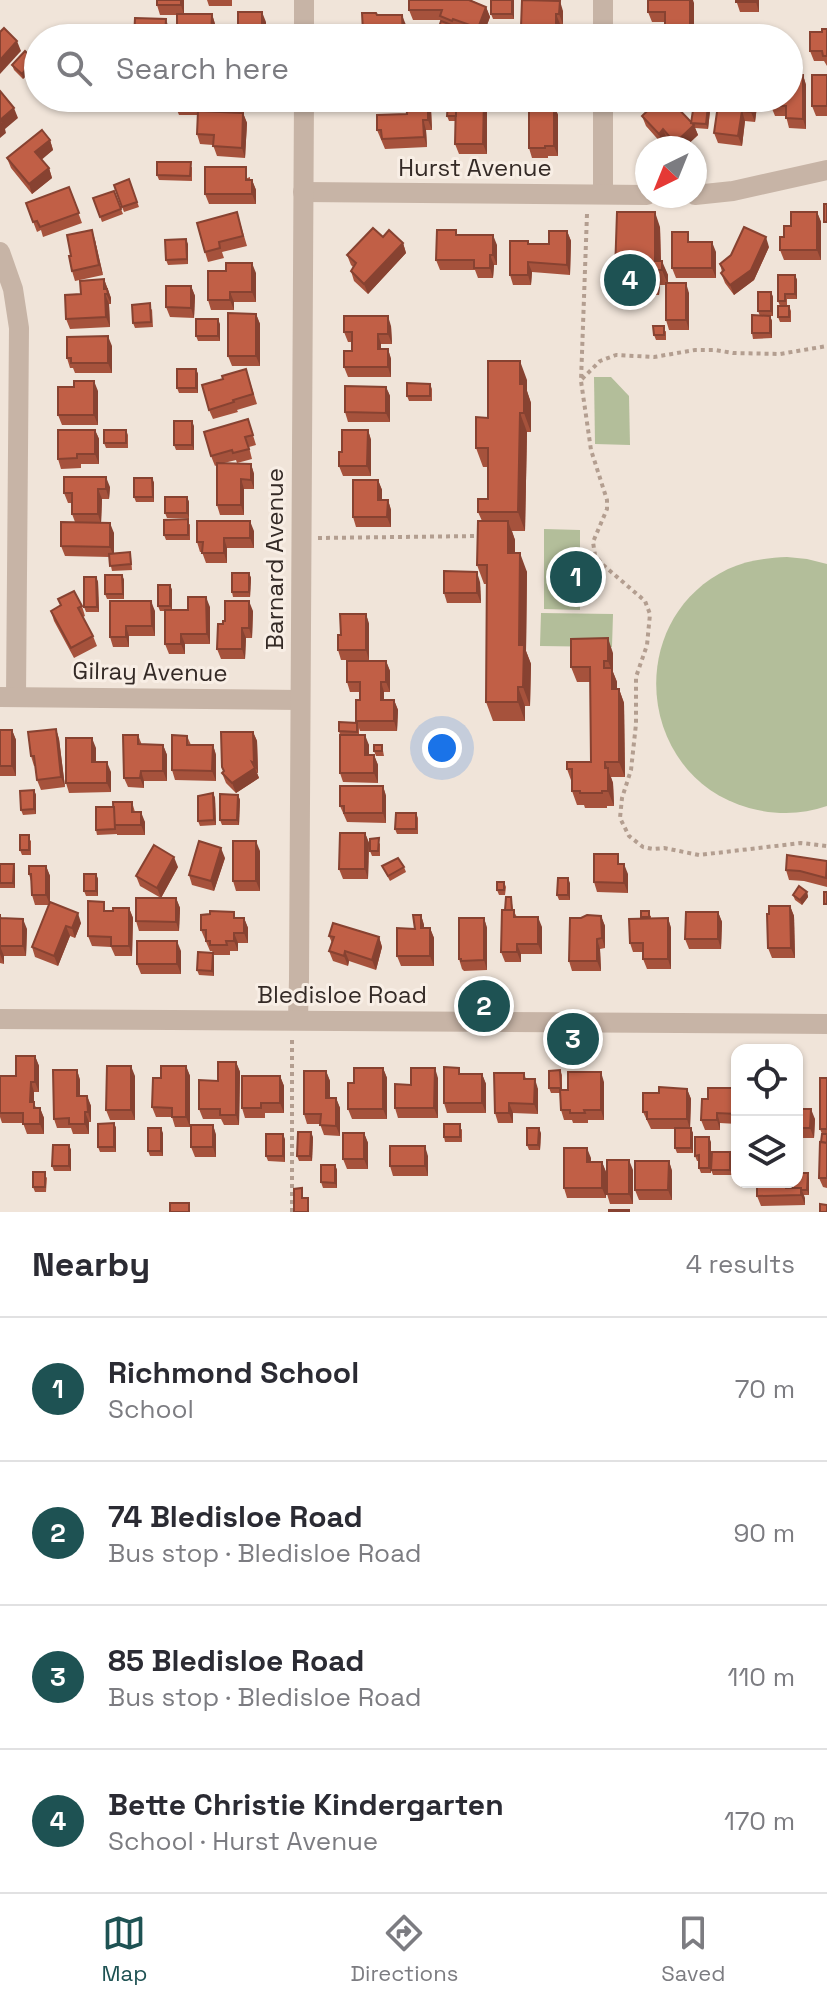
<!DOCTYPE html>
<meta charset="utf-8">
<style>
body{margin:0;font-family:"Space Grotesk",sans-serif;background:#f7f7f7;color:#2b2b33}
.controls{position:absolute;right:24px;bottom:24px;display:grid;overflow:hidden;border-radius:16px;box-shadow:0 2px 6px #0004}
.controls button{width:72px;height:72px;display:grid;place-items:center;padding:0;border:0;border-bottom:2px solid #e1e1e2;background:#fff;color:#2b2b33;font:40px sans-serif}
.compass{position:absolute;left:635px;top:136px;width:72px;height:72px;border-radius:50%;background:#fff;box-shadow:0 2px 6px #0004;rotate:223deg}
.you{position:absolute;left:442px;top:748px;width:28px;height:28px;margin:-20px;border:6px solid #fff;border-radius:50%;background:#1a73e8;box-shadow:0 0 0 12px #1a73e833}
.badge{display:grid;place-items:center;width:52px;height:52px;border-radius:50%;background:#1e5253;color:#fff;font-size:26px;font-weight:700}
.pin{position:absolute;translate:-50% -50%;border:4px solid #fff;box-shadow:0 2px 8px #0006}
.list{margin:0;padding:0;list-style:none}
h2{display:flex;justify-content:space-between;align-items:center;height:104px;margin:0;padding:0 32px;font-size:34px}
h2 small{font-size:26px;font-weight:400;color:#7c7c81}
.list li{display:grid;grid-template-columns:52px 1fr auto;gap:24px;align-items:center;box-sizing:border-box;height:144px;padding:0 32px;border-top:2px solid #e1e1e2}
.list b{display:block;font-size:30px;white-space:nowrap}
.list p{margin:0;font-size:26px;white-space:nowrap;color:#7c7c81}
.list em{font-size:26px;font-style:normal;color:#7c7c81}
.icon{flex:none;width:44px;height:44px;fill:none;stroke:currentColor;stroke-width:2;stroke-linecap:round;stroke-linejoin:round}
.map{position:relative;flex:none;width:827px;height:1212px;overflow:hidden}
.search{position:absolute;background:#fff;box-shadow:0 2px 6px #0004;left:24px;right:24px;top:24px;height:88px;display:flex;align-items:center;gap:20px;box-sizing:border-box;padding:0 28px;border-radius:44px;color:#7c7c81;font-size:30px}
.sheet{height:680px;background:#fff}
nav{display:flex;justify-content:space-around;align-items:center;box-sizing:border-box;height:112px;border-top:2px solid #e1e1e2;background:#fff;font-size:22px;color:#7c7c81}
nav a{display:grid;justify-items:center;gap:4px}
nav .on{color:#1e5253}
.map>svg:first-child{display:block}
</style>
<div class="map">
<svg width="827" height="1212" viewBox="0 0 827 1212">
<rect width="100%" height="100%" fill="#f0e4d9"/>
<g fill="#b3be9a">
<path d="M 594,377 L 611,377 L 629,396 L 630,445 L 595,444 Z"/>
<path d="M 544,529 L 580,530 L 580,610 L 544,609 Z"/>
<path d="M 787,557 L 807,559 L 827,564 L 827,806 C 802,815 775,815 749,808 C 637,777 622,620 728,569 C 747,560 766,558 787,557 Z"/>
<path d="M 541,613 L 613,614 L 612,647 L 540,646 Z"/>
</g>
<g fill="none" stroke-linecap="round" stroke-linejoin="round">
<g stroke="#b39e90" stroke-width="4" stroke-dasharray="4 4" stroke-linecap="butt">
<path d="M 587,214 L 581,381 L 591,450 L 607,500 L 607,509 L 593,542 L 595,555 L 602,564 L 645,601 L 650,614 L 647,645 L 636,677 L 636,724 L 631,770 L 622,798 L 620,818 L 629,836 L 643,847 L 653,849 L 664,848 L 699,855 L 801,843 L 827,846"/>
<path d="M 582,379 L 600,361 L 616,355 L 654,357 L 695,350 L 715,350 L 733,353 L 780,354 L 827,346"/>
<path d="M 318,538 L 480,536"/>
<path d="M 292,1212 L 292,1038"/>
</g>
<g stroke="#c7b4a6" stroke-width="20">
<path d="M 304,38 L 304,0"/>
<path d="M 603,38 L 603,0"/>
<path d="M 603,98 L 603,194"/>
<path d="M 303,192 L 647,195"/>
<path d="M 695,195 L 733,191 L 827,170"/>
<path d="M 0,252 L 13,289 L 19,328 L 16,697"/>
<path d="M 0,697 L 299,700"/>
<path d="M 298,1020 L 299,979 L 304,98"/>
</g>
<path stroke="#c7b4a6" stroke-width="20" d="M 0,1019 L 827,1024"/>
</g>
<g fill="#a6523c">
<path d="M 157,0 L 184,0 L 184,14 L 212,14 L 215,24 L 177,15 L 160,15 L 157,5 Z"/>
<path d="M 207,0 L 232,0 L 232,6 L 209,6 Z"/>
<path d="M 409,0 L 471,0 L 486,7 L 490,17 L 482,38 L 457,29 L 455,38 L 432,38 L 438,35 L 437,33 L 441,20 L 413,20 L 409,10 Z"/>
<path d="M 514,0 L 514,19 L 493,19 L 491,14 Z"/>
<path d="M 736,0 L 759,0 L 759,12 L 740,12 Z"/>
<path d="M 541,1 L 563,11 L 563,24 L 560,24 L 560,38 L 525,37 L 521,27 Z"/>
<path d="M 694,3 L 694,38 L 669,38 L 665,28 L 665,22 L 652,22 L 648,12 Z"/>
<path d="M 377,15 L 406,25 L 406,38 L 365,38 L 363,32 Z"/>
<path d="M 827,29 L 827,66 L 824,61 L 814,61 L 810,51 L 822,32 Z"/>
<path d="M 34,60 L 36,65 L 23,79 L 14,70 L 12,65 Z"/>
<path d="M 803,75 L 806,85 L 806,129 L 789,128 L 786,116 L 775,116 L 771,106 Z"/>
<path d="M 827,75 L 827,116 L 816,116 L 812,106 Z"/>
<path d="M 654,98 L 676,98 L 662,101 L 691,122 L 710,111 L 708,129 L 695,128 L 698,135 L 684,148 L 675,148 L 667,139 L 662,144 L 646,126 L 642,116 L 658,102 L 655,102 Z"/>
<path d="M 714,98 L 755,98 L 757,106 L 755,122 L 745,121 L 742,146 L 718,143 L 714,133 L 718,103 L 716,102 Z"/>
<path d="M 484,99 L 487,109 L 487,154 L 459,154 L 455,144 L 456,121 L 449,121 L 447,116 L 456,102 Z"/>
<path d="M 429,105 L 431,109 L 432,130 L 426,130 L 427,147 L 385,149 L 377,130 L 407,114 Z"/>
<path d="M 554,105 L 558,115 L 558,156 L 548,156 L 548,158 L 532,158 L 529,148 Z"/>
<path d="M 177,110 L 243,113 L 247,123 L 245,158 L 217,156 L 213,145 L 200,144 L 197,134 L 198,115 L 179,115 Z"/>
<path d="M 50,140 L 53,150 L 41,159 L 49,168 L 52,178 L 32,194 L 11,168 L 7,158 Z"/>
<path d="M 192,167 L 192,181 L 159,180 L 157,175 Z"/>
<path d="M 250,177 L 250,180 L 252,180 L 256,190 L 256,204 L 209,204 L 205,194 Z"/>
<path d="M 129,179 L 139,207 L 124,212 L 114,185 Z"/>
<path d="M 69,187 L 82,223 L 43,237 L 41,230 L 37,232 L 26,203 Z"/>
<path d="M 114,191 L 123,214 L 102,222 L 93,198 Z"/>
<path d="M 237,212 L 247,246 L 222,252 L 224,258 L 208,262 L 205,252 Z"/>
<path d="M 817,212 L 821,222 L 821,260 L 784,260 L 780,250 L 784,237 L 791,226 Z"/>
<path d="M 660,227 L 661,261 L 668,275 L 668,283 L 689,293 L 689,330 L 669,330 L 666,320 L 666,285 L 660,285 L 659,295 L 623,295 L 615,272 Z"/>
<path d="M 456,230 L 457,235 L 497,245 L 497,265 L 494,265 L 493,278 L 478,278 L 475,270 L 440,270 L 436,260 Z"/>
<path d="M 567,231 L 571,241 L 570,275 L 532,272 L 531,285 L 513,285 L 510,275 L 529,244 L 549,244 Z"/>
<path d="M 383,237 L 403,243 L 406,253 L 368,294 L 354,281 L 351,271 L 353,267 L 351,265 L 347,255 Z"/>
<path d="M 95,240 L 103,275 L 75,281 L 72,271 L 71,256 Z"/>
<path d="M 691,242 L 716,252 L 716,278 L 676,278 L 672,268 Z"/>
<path d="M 188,244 L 188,264 L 168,265 L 166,260 Z"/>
<path d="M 769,247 L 754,280 L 734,295 L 725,283 L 721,273 L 722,272 L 720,264 Z"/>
<path d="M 256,273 L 256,302 L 234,302 L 234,310 L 211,310 L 208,300 Z"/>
<path d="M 795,275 L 797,280 L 797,299 L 787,299 L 787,306 L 789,306 L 791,311 L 791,322 L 780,322 L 778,317 L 780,306 L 778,301 Z"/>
<path d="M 104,279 L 111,298 L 111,304 L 109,304 L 110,327 L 70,329 L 66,319 L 81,294 Z"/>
<path d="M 191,286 L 195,296 L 194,318 L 170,317 L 166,307 Z"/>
<path d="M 771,292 L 773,297 L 773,316 L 770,316 L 772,321 L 772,338 L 753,339 L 752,333 L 760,316 L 758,311 Z"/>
<path d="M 152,309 L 153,327 L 135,328 L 133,323 Z"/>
<path d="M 256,314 L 260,324 L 260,366 L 232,366 L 228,356 Z"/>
<path d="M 220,324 L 220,341 L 198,341 L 196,336 Z"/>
<path d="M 391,326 L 392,344 L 381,344 L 381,349 L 388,349 L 391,359 L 391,377 L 348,377 L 344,367 L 352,351 L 352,342 L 348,342 L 344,332 Z"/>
<path d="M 666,331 L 666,340 L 656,340 L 654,335 Z"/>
<path d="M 112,346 L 112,373 L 75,373 L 73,368 L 70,368 L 67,358 Z"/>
<path d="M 196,369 L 198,374 L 198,393 L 179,393 L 177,388 Z"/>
<path d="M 246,369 L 257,404 L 237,410 L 238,412 L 213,419 L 209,410 L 223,379 Z"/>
<path d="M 527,380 L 527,391 L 531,403 L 531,432 L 527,432 L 525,531 L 512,531 L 515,540 L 515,553 L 527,572 L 526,651 L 531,664 L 530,706 L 525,706 L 525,721 L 493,721 L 486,702 L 487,584 L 484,584 L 477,565 L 482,521 L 478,512 L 488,499 L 488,467 L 483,467 L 476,448 L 488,418 Z"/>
<path d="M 430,384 L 432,389 L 432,401 L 409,401 L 407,396 Z"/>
<path d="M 386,387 L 390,396 L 390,422 L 348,422 L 345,412 Z"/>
<path d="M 98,391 L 98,425 L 62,425 L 58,415 Z"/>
<path d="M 248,419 L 256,445 L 249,447 L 252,459 L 237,463 L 236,460 L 224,463 L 251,464 L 254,474 L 254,489 L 244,489 L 244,515 L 220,515 L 217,505 L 217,465 L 215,466 L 211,456 Z"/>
<path d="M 194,426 L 194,450 L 176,450 L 174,445 Z"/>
<path d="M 95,430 L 99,439 L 99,464 L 81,464 L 81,468 L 61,469 L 58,459 Z"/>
<path d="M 126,430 L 128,435 L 128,448 L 106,448 L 104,443 Z"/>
<path d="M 368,430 L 371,440 L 371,476 L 343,476 L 339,466 L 342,452 Z"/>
<path d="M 152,478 L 154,483 L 154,502 L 136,502 L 134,497 Z"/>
<path d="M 378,480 L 382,490 L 382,500 L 388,500 L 391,510 L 391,527 L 356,527 L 353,517 Z"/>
<path d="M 110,487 L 109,499 L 102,499 L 101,523 L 114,533 L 114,554 L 131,557 L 132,570 L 112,571 L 109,557 L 65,556 L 61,546 L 75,522 L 72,514 L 72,503 L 68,503 L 64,493 Z"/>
<path d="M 187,497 L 189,502 L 189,518 L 167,518 L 165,513 Z"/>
<path d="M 190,524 L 190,540 L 166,540 L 164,535 Z"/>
<path d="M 254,531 L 254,548 L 227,548 L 227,563 L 206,563 L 202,552 L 200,552 L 197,542 Z"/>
<path d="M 249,573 L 251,578 L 250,597 L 233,597 L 232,592 Z"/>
<path d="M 122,575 L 124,580 L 124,599 L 107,599 L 105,594 Z"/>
<path d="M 96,577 L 98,582 L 99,612 L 86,612 L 84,607 Z"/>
<path d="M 480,582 L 481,603 L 447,603 L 444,593 Z"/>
<path d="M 170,585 L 172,590 L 172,610 L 188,610 L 210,607 L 210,644 L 185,644 L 185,654 L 169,654 L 165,644 L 165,611 L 160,611 L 158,606 Z"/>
<path d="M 58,599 L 82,606 L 85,616 L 83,617 L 93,636 L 97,646 L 74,658 L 54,621 L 51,611 L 61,606 Z"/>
<path d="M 110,601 L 155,611 L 155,636 L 129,636 L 129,647 L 113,647 L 110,637 Z"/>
<path d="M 253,611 L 252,638 L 246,638 L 245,659 L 221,659 L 217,649 L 223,624 Z"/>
<path d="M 366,614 L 369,624 L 369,660 L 341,660 L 338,650 L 341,635 Z"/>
<path d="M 613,653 L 613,672 L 617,682 L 617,689 L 619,689 L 624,703 L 625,777 L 611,777 L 613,783 L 614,806 L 607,806 L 607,808 L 585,808 L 584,805 L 577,805 L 572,791 L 572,783 L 567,769 L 591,762 L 591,682 L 577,682 L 571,667 Z"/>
<path d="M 386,661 L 390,671 L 390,692 L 384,692 L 384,700 L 394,700 L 398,710 L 397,731 L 360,731 L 359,728 L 359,735 L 369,745 L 369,755 L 374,755 L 378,765 L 378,783 L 343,782 L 340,773 L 340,735 L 339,731 L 357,723 L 356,721 L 360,700 L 360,692 L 350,692 L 347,682 Z"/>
<path d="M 56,729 L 59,739 L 65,787 L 41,790 L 37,780 L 35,766 L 34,766 L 31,756 Z"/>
<path d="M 0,730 L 12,730 L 16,740 L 16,776 L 0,776 Z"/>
<path d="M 253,732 L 257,741 L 258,773 L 257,773 L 259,778 L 236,793 L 226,783 L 222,773 L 224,772 L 222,767 Z"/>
<path d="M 138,735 L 142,745 L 163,745 L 167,755 L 167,781 L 144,781 L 144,788 L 128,787 L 124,778 Z"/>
<path d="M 187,736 L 191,745 L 213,745 L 216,755 L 216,781 L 175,780 L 172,770 Z"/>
<path d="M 382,745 L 384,756 L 376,756 L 374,751 Z"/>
<path d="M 96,748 L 96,762 L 111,772 L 111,792 L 69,793 L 66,783 Z"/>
<path d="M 383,786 L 386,796 L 386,823 L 347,822 L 340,806 Z"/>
<path d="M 34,790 L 36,795 L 36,814 L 23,815 L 21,810 Z"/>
<path d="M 213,793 L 215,798 L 216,825 L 200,826 L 198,821 Z"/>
<path d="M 238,795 L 240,800 L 239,825 L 222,825 L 220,820 Z"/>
<path d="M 132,802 L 135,812 L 145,822 L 145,835 L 117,835 L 117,833 L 117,834 L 97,835 L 96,830 L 114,807 Z"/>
<path d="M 416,813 L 418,818 L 418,834 L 397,834 L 395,829 Z"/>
<path d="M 365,833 L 369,843 L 368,879 L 343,879 L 339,869 Z"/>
<path d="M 31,840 L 31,855 L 22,855 L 20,850 Z"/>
<path d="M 380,843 L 380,856 L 372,856 L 370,851 Z"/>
<path d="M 260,851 L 260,891 L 236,891 L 233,881 Z"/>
<path d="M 225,858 L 214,891 L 192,885 L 189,875 Z"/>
<path d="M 827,861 L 827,887 L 804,881 L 789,880 L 786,870 Z"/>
<path d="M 0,864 L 14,864 L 15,869 L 15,888 L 0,888 Z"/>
<path d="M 46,866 L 50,876 L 50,903 L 81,923 L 75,938 L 70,936 L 58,966 L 35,957 L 32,947 L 49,905 L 35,905 L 32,895 L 31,881 L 29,874 Z"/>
<path d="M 382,866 L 404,867 L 406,872 L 390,881 Z"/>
<path d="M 178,867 L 161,898 L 140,886 L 136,876 Z"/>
<path d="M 96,874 L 98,879 L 98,896 L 86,896 L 84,891 Z"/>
<path d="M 628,874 L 628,893 L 597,892 L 594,882 Z"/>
<path d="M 504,882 L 506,887 L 505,895 L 499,895 L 497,890 Z"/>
<path d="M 570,883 L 570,900 L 559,900 L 557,895 Z"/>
<path d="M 807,892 L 808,897 L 802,905 L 795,900 L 793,895 Z"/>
<path d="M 511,897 L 513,910 L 517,917 L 542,927 L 542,954 L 521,954 L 521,962 L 505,962 L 501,952 L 505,910 Z"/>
<path d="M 176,898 L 180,908 L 179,931 L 139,931 L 136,921 Z"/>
<path d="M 790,906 L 794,916 L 795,958 L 772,958 L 768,948 Z"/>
<path d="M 129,908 L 133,918 L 132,956 L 115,956 L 111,947 L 92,946 L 88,936 L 108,911 Z"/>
<path d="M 641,911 L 651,916 L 651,918 L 668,918 L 671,928 L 671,969 L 647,969 L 643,959 L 643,952 L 633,952 L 630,943 L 642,919 Z"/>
<path d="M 718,912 L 722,922 L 721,949 L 689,949 L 685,939 Z"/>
<path d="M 0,914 L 2,919 L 27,929 L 26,956 L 4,956 L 4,964 L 0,963 Z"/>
<path d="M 421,915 L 424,925 L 424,928 L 430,928 L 434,938 L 434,966 L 401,966 L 397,956 L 415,929 Z"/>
<path d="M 601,916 L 605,926 L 605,948 L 600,949 L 601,971 L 572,971 L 569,961 L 581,918 Z"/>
<path d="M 236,918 L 244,918 L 248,928 L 248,943 L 238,943 L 238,951 L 230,951 L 230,955 L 214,955 L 212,951 L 210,951 L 201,930 Z"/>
<path d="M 484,918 L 487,928 L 487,970 L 464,971 L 462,969 L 459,959 Z"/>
<path d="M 329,936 L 379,937 L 382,947 L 376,970 L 349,961 L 348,966 L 333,961 L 329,951 L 332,943 Z"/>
<path d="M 181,951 L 181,974 L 141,974 L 137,964 Z"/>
<path d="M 213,953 L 214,958 L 214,976 L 199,975 L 197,970 Z"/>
<path d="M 35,1056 L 39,1066 L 39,1092 L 34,1092 L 34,1103 L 36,1108 L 40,1108 L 44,1118 L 44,1134 L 27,1134 L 23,1123 L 2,1123 L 0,1117 L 0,1076 L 16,1076 Z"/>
<path d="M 236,1062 L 240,1072 L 239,1125 L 224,1125 L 221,1119 L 203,1119 L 199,1109 L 218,1081 Z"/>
<path d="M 186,1066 L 190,1076 L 190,1127 L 175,1127 L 172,1117 L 156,1117 L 152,1107 L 161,1078 Z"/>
<path d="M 383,1068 L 387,1078 L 387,1119 L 352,1119 L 348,1109 L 354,1083 Z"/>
<path d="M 77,1070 L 80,1080 L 80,1096 L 87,1096 L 91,1106 L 91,1122 L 89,1122 L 89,1134 L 73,1134 L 71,1128 L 57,1128 L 54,1119 Z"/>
<path d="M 560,1070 L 562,1075 L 562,1090 L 568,1090 L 604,1082 L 604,1120 L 588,1120 L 588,1123 L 573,1123 L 572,1120 L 564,1120 L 561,1110 L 560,1093 L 551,1093 L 549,1088 Z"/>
<path d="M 326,1071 L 330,1081 L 330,1098 L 336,1098 L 340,1108 L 340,1136 L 324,1135 L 320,1124 L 307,1124 L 304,1114 Z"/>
<path d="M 524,1073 L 526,1079 L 538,1089 L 538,1114 L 513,1113 L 513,1123 L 498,1123 L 495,1113 Z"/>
<path d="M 461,1074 L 482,1074 L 486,1084 L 486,1113 L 447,1113 L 444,1103 Z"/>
<path d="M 135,1076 L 135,1120 L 110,1120 L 106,1110 Z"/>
<path d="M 280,1076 L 284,1086 L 284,1113 L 265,1113 L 265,1118 L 245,1118 L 242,1108 Z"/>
<path d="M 438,1078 L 438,1118 L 398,1118 L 395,1108 L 411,1085 Z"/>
<path d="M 827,1078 L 827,1188 L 823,1187 L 819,1178 L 822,1134 L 820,1129 Z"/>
<path d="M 797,1082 L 798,1082 L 802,1092 L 802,1109 L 815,1119 L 814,1138 L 797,1138 Z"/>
<path d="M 737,1088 L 737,1124 L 720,1123 L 720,1130 L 705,1130 L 701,1120 L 708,1099 Z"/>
<path d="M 687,1089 L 691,1099 L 690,1128 L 693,1133 L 693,1153 L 677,1153 L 675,1148 L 675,1129 L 651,1129 L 643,1112 L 659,1093 Z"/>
<path d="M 114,1123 L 116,1128 L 116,1152 L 100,1152 L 98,1147 Z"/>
<path d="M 213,1125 L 216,1135 L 216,1157 L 195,1157 L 191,1147 Z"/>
<path d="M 462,1129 L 462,1142 L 445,1142 L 444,1137 Z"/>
<path d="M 163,1133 L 163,1156 L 150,1156 L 148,1151 Z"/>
<path d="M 364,1133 L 368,1143 L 368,1169 L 347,1169 L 343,1159 Z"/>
<path d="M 541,1133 L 540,1150 L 529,1150 L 527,1145 Z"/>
<path d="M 313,1137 L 312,1161 L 299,1161 L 297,1156 Z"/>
<path d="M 285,1139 L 285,1162 L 268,1161 L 266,1156 Z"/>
<path d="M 711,1142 L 711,1173 L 701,1173 L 699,1168 L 699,1161 L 697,1161 L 695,1156 Z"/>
<path d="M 69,1145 L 71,1150 L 71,1171 L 54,1171 L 52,1166 Z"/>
<path d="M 428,1156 L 428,1176 L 393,1176 L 390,1166 Z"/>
<path d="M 732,1157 L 732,1175 L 713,1175 L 711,1170 Z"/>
<path d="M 591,1158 L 591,1162 L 602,1162 L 606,1172 L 606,1198 L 567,1198 L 564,1188 Z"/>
<path d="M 669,1161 L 672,1171 L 672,1200 L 639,1200 L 635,1190 Z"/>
<path d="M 335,1165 L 337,1170 L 337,1188 L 323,1188 L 321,1182 Z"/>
<path d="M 633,1170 L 633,1204 L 610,1204 L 607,1194 Z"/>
<path d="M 47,1177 L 46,1192 L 35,1192 L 33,1187 Z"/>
<path d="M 809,1178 L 809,1195 L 804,1195 L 805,1205 L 761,1206 L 757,1196 Z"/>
</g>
<g fill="#874231">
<path d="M 181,0 L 184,0 L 184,15 L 181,5 Z"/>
<path d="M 512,0 L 514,0 L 514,19 L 512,14 Z"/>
<path d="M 690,0 L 693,0 L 694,3 L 694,38 L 690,28 Z"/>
<path d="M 756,0 L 759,0 L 759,12 L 756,2 Z"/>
<path d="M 560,1 L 563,11 L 563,24 L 559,14 Z"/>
<path d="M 486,7 L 490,17 L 482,38 L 478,28 Z"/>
<path d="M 262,12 L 266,22 L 266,38 L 262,38 Z"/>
<path d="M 212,14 L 215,24 L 215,38 L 211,38 Z"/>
<path d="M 556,14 L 560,24 L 560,38 L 556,28 Z"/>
<path d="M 402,15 L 406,25 L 406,38 L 403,38 Z"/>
<path d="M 166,19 L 169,29 L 169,38 L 165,38 Z"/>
<path d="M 17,41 L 21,51 L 0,74 L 0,60 Z"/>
<path d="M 34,60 L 36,65 L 23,79 L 22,74 Z"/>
<path d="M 803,75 L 806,85 L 806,129 L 803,119 Z"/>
<path d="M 428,98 L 430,98 L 429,105 L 431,109 L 432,130 L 428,120 Z"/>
<path d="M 753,98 L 757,106 L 755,122 L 751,112 Z"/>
<path d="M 484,99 L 487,109 L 487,154 L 483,144 Z"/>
<path d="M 554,105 L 558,115 L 558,156 L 554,146 Z"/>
<path d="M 708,106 L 710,111 L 708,129 L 706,124 Z"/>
<path d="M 14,108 L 18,118 L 5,129 L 6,133 L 0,138 L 0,120 Z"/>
<path d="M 742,111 L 745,121 L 742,146 L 738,136 Z"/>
<path d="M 243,113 L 247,123 L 245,158 L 242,148 Z"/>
<path d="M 423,120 L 426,130 L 427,147 L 424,137 Z"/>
<path d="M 694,125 L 698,135 L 684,148 L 677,148 L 675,143 Z"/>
<path d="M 663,129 L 667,139 L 662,144 L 659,134 Z"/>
<path d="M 50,140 L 53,150 L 39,162 L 35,152 Z"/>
<path d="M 49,168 L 52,178 L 32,194 L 29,184 Z"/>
<path d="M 252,180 L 256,190 L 256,204 L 252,194 Z"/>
<path d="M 655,212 L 660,227 L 661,270 L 655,261 Z"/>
<path d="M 817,212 L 821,222 L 821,260 L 817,250 Z"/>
<path d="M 92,230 L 95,240 L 103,275 L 99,265 Z"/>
<path d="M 567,231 L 571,241 L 570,275 L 567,265 Z"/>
<path d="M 493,235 L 497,245 L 497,265 L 493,255 Z"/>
<path d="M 766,237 L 769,247 L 754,280 L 734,295 L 730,285 Z"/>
<path d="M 186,239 L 188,244 L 188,264 L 187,259 Z"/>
<path d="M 712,242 L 716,252 L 716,278 L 712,268 Z"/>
<path d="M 403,243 L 406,253 L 368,294 L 364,284 Z"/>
<path d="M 490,255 L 494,265 L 493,278 L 490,268 Z"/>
<path d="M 662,261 L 668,275 L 668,285 L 662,270 Z"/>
<path d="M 528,262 L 532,272 L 531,285 L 528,275 Z"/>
<path d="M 252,263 L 256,273 L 256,302 L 252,292 Z"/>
<path d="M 655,270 L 660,285 L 659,295 L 654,281 Z"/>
<path d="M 795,275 L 797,280 L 797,299 L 795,294 Z"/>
<path d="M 104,279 L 111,298 L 111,304 L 104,289 Z"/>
<path d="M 686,283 L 689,293 L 689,330 L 686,320 Z"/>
<path d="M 191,286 L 195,296 L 194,318 L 191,308 Z"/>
<path d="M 230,292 L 234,302 L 234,310 L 230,300 Z"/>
<path d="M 771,292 L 773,297 L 773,316 L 771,311 Z"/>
<path d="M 105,294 L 109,304 L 110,327 L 106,317 Z"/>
<path d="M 256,314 L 260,324 L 260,366 L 256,356 Z"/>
<path d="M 388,316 L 391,326 L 392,344 L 388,334 Z"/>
<path d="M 770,316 L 772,321 L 772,338 L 770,333 Z"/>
<path d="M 218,319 L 220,324 L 220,341 L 218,336 Z"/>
<path d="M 378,334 L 381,344 L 381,359 L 378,349 Z"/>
<path d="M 108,336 L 112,346 L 112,373 L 108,363 Z"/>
<path d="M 388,349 L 391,359 L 391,377 L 388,367 Z"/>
<path d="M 520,361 L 527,380 L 527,391 L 531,403 L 531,432 L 524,413 L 520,384 Z"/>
<path d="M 196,369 L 198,374 L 198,393 L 196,388 Z"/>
<path d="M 94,381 L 98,391 L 98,425 L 94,415 Z"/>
<path d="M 386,387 L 390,396 L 390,422 L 386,413 Z"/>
<path d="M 520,413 L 527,432 L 525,531 L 518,512 Z"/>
<path d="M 192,421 L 194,426 L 194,450 L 192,445 Z"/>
<path d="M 95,430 L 99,439 L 99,464 L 95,454 Z"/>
<path d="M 368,430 L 371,440 L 371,476 L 367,466 Z"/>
<path d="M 251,464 L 254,474 L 254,489 L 251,480 Z"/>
<path d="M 106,477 L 110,487 L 109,499 L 106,489 Z"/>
<path d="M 152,478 L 154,483 L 154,502 L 153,497 Z"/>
<path d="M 241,479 L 244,489 L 244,515 L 241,505 Z"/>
<path d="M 378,480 L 382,490 L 382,510 L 378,500 Z"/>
<path d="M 98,489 L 102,499 L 101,524 L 98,514 Z"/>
<path d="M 187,497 L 189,502 L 189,518 L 187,513 Z"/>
<path d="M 388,500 L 391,510 L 391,527 L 387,517 Z"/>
<path d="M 250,521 L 254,531 L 254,548 L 250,538 Z"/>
<path d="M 508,521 L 515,540 L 515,572 L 508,553 Z"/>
<path d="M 110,523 L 114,533 L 114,557 L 110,547 Z"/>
<path d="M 224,538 L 227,548 L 227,563 L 224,553 Z"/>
<path d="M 520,553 L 527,572 L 526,651 L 531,664 L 530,706 L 523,687 L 519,645 Z"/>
<path d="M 477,572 L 480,582 L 481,603 L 477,593 Z"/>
<path d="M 249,573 L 251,578 L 250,597 L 249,592 Z"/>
<path d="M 122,575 L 124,580 L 124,599 L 123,594 Z"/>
<path d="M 96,577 L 98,582 L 99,612 L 97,607 Z"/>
<path d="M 170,585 L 172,590 L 172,611 L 170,606 Z"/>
<path d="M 206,597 L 210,607 L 210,644 L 207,634 Z"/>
<path d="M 151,601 L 155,611 L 155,636 L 152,626 Z"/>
<path d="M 249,601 L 253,611 L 252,638 L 249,628 Z"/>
<path d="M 366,614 L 369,624 L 369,660 L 366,650 Z"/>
<path d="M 126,626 L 129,636 L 129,647 L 126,637 Z"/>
<path d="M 242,628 L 246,638 L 245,659 L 242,649 Z"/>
<path d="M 181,634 L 185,644 L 185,654 L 181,644 Z"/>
<path d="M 608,638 L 613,653 L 613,672 L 617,682 L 617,703 L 612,689 L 612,671 L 608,661 Z"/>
<path d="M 386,661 L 390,671 L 390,692 L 386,682 Z"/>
<path d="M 381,682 L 384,692 L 384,710 L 381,700 Z"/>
<path d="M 518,687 L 525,706 L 525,721 L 518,702 Z"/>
<path d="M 619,689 L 624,703 L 625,777 L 619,762 Z"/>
<path d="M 394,700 L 398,710 L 397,731 L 394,721 Z"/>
<path d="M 56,729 L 59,739 L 65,787 L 61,777 Z"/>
<path d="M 12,730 L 16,740 L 16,776 L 12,766 Z"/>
<path d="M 253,732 L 257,741 L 258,773 L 254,763 Z"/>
<path d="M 365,735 L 369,745 L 369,765 L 365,755 Z"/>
<path d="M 92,738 L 96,748 L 96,772 L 92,762 Z"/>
<path d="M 163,745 L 167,755 L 167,781 L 163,771 Z"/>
<path d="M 213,745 L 216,755 L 216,781 L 212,771 Z"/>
<path d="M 374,755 L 378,765 L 378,783 L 374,773 Z"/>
<path d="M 107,762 L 111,772 L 111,792 L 107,783 Z"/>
<path d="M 605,762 L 613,783 L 614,806 L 608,791 Z"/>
<path d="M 255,768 L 259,778 L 236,793 L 232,783 Z"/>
<path d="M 141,771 L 144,781 L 144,788 L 140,778 Z"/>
<path d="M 383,786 L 386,796 L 386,823 L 383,813 Z"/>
<path d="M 34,790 L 36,795 L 36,814 L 34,809 Z"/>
<path d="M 213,793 L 215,798 L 216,825 L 214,820 Z"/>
<path d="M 238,795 L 240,800 L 239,825 L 237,820 Z"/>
<path d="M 141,812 L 145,822 L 145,835 L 141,825 Z"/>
<path d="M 365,833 L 369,843 L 368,879 L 365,869 Z"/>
<path d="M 256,841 L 260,851 L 260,891 L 256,881 Z"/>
<path d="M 221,848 L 225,858 L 214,891 L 211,881 Z"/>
<path d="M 174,857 L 178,867 L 161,898 L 157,888 Z"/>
<path d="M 14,864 L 15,869 L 15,888 L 13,883 Z"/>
<path d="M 624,864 L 628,874 L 628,893 L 624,883 Z"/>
<path d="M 46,866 L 50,876 L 50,905 L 46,895 Z"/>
<path d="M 96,874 L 98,879 L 98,896 L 96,891 Z"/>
<path d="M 568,878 L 570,883 L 570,900 L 568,895 Z"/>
<path d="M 807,892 L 808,897 L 802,905 L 800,900 Z"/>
<path d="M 176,898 L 180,908 L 179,931 L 176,922 Z"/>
<path d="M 790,906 L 794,916 L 795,958 L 791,948 Z"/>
<path d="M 129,908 L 133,918 L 132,956 L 129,946 Z"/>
<path d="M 718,912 L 722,922 L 721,949 L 718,939 Z"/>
<path d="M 78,913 L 81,923 L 75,938 L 72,928 Z"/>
<path d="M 421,915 L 424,925 L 424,938 L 421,928 Z"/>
<path d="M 601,916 L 605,926 L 605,948 L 602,938 Z"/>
<path d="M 538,917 L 542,927 L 542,954 L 538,944 Z"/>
<path d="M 244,918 L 248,928 L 248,943 L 244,933 Z"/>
<path d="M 484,918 L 487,928 L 487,970 L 484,960 Z"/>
<path d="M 668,918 L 671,928 L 671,969 L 668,959 Z"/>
<path d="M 23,919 L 27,929 L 26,956 L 23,946 Z"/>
<path d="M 66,926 L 70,936 L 58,966 L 54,956 Z"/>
<path d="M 430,928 L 434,938 L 434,966 L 430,956 Z"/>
<path d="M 234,933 L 238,943 L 238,951 L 234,941 Z"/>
<path d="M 379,937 L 382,947 L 376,970 L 372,960 Z"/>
<path d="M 597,939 L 600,949 L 601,971 L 597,961 Z"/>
<path d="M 177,941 L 181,951 L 181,974 L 177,964 Z"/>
<path d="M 517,944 L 521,954 L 521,962 L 517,952 Z"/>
<path d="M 0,946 L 4,956 L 4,964 L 0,954 Z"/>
<path d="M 345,951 L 349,961 L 348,966 L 344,956 Z"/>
<path d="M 213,953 L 214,958 L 214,976 L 212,971 Z"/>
<path d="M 35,1056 L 39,1066 L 39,1092 L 35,1082 Z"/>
<path d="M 236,1062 L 240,1072 L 239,1125 L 236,1115 Z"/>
<path d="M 131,1066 L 135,1076 L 135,1120 L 131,1110 Z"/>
<path d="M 186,1066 L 190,1076 L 190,1127 L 186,1117 Z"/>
<path d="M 383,1068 L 387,1078 L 387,1119 L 383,1109 Z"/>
<path d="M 435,1068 L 438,1078 L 438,1118 L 434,1108 Z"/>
<path d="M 77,1070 L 80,1080 L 80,1106 L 77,1096 Z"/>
<path d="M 326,1071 L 330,1081 L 330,1108 L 326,1098 Z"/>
<path d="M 601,1072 L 604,1082 L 604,1120 L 601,1110 Z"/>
<path d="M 482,1074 L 486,1084 L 486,1113 L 482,1103 Z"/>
<path d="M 280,1076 L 284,1086 L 284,1113 L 280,1103 Z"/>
<path d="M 535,1079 L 538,1089 L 538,1114 L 534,1104 Z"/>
<path d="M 31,1082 L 34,1092 L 34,1103 L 37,1112 L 30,1102 Z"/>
<path d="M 798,1082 L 802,1092 L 801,1119 L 798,1109 Z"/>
<path d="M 687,1089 L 691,1099 L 690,1129 L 687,1119 Z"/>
<path d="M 87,1096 L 91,1106 L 91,1122 L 88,1112 Z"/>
<path d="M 336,1098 L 340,1108 L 340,1136 L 336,1126 Z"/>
<path d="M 509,1103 L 513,1113 L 513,1123 L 509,1113 Z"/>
<path d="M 40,1108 L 44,1118 L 44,1134 L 40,1124 Z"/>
<path d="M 811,1109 L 815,1119 L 814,1138 L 810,1128 Z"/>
<path d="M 85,1112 L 89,1122 L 89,1134 L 85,1124 Z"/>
<path d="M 717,1113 L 720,1123 L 720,1130 L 717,1120 Z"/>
<path d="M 114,1123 L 116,1128 L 116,1152 L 114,1147 Z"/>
<path d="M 213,1125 L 216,1135 L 216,1157 L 213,1147 Z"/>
<path d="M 161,1128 L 163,1133 L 163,1156 L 161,1151 Z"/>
<path d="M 539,1128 L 541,1133 L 540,1150 L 538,1145 Z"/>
<path d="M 691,1128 L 693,1133 L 693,1153 L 691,1148 Z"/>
<path d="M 311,1132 L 313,1137 L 312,1161 L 310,1156 Z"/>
<path d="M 364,1133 L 368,1143 L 368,1169 L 364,1159 Z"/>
<path d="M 283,1134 L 285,1139 L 285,1162 L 283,1156 Z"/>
<path d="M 709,1137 L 711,1142 L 711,1173 L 708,1156 Z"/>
<path d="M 69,1145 L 71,1150 L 71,1171 L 69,1166 Z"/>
<path d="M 425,1146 L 428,1156 L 428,1176 L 425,1166 Z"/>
<path d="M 587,1148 L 591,1158 L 590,1172 L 587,1162 Z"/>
<path d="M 730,1152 L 732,1157 L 732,1175 L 730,1170 Z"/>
<path d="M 629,1160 L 633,1170 L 633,1204 L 629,1194 Z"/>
<path d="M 669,1161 L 672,1171 L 672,1200 L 668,1190 Z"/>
<path d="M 602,1162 L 606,1172 L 606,1198 L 602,1188 Z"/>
<path d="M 335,1165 L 337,1170 L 337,1188 L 335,1183 Z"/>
<path d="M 808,1173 L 809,1178 L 809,1195 L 807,1190 Z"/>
<path d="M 801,1188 L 805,1198 L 805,1205 L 801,1195 Z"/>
</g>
<g fill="#c15f46" stroke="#874231" stroke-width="2">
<rect x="157" y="0" width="24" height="5"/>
<path d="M 409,0 L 469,0 L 486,7 L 478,28 L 453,19 L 452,21 L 440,16 L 442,10 L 409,10 Z"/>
<rect x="491" y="0" width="21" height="14"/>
<path d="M 522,0 L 560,1 L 559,14 L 556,14 L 556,28 L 521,27 Z"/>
<path d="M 648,0 L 690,0 L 690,28 L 665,28 L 665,12 L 648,12 Z"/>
<rect x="736" y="0" width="20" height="2"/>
<rect x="238" y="12" width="24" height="26"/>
<path d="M 362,13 L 376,13 L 377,15 L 402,15 L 403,38 L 373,38 L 373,32 L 363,32 Z"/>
<path d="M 177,14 L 212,14 L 211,38 L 177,38 Z"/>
<path d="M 135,18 L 166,19 L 165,38 L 134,38 Z"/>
<path d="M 441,21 L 454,26 L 455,28 L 453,34 L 437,33 Z"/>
<path d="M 4,28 L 17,41 L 0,60 L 0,32 Z"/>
<path d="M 822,29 L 827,29 L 827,56 L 823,56 L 822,51 L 810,51 L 810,32 L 822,32 Z"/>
<rect x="697" y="30" width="18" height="8"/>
<path d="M 754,30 L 755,38 L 733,38 L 732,34 Z"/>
<rect x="432" y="35" width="13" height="3"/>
<path d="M 25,51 L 34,60 L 22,74 L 12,65 Z"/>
<path d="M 789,75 L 803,75 L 803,119 L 786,118 L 786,106 L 771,106 L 771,98 L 789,98 Z"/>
<rect x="812" y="75" width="15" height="31"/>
<path d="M 0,91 L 14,108 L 0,120 L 3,123 L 0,125 Z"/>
<rect x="177" y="98" width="21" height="12"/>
<path d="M 408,98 L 428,98 L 428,101 L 428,99 L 408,100 Z"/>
<path d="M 719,98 L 753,98 L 751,112 L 742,111 L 738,136 L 714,133 Z"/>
<path d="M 428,99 L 428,120 L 423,120 L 424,137 L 382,139 L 381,130 L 377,130 L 377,115 L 407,114 L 406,100 Z"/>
<path d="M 456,99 L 484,99 L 483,144 L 455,144 Z"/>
<path d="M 660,99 L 665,104 L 670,100 L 694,125 L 675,143 L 663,129 L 659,134 L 642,116 Z"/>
<path d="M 448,102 L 456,102 L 456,116 L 447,116 Z"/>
<path d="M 694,104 L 708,106 L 706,124 L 691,123 Z"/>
<path d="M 529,105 L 554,105 L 554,146 L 545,146 L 545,148 L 529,148 Z"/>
<path d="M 198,111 L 243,113 L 242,148 L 213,146 L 214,135 L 197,134 Z"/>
<path d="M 42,130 L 50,140 L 35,152 L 49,168 L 29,184 L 7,158 Z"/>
<path d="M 157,162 L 191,162 L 190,176 L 157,175 Z"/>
<path d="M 205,167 L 246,167 L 246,180 L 252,180 L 252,194 L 205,194 Z"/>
<path d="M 129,179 L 137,202 L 122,207 L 114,185 Z"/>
<path d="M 69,187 L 79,213 L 40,227 L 37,221 L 33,222 L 26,203 Z"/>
<path d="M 114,191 L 121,209 L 100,217 L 93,198 Z"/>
<rect x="824" y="204" width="3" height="18"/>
<path d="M 237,212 L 243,236 L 219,242 L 220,248 L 205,252 L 197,223 Z"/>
<path d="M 617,212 L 655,212 L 655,261 L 662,261 L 662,270 L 655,270 L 654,281 L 618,280 L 618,272 L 615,272 Z"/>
<path d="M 791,212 L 817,212 L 817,250 L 780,250 L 780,237 L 784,237 L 784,226 L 791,226 Z"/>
<path d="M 744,227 L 766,237 L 751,270 L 730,285 L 721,273 L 724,270 L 720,264 L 731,255 Z"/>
<path d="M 373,228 L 383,237 L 389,230 L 403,243 L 364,284 L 351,271 L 356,263 L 347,255 Z"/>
<path d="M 92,230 L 99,265 L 72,271 L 69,256 L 71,256 L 67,235 Z"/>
<path d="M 437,230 L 456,230 L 456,235 L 493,235 L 493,255 L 490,255 L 490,268 L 474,268 L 474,260 L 436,260 Z"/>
<path d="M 549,231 L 567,231 L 567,265 L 528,262 L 528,275 L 510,275 L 510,241 L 528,241 L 528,244 L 549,244 Z"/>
<path d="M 672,232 L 688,232 L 688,242 L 712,242 L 712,268 L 672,268 Z"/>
<path d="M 186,239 L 187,259 L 166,260 L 165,240 Z"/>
<path d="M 226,263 L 252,263 L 252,292 L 230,292 L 230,300 L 208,300 L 208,271 L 226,271 Z"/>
<path d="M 778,275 L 795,275 L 795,294 L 785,294 L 785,301 L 778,301 Z"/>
<path d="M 104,279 L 104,289 L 107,289 L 108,294 L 105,294 L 106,317 L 66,319 L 65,295 L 81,294 L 80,281 Z"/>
<rect x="666" y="283" width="20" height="37"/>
<path d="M 166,286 L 191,286 L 191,308 L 166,307 Z"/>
<rect x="758" y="292" width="13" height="19"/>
<path d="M 150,303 L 151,322 L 133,323 L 132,305 Z"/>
<rect x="778" y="306" width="11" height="11"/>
<path d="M 228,313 L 256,314 L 256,356 L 228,356 Z"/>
<path d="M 752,315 L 770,316 L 770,333 L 752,333 Z"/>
<path d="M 344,316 L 388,316 L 388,334 L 378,334 L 378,349 L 388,349 L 388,367 L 344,367 L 344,351 L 352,351 L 352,332 L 344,332 Z"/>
<rect x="196" y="319" width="22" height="17"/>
<path d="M 653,326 L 664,326 L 664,335 L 654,335 Z"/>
<path d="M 108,336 L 108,363 L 71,363 L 71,358 L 67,358 L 67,337 Z"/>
<path d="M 488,361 L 520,361 L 520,384 L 524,384 L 524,413 L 520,413 L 518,512 L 478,512 L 478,499 L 488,499 L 488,448 L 476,448 L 476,417 L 488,418 Z"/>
<rect x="177" y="369" width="19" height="19"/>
<path d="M 246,369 L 253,394 L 233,400 L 234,402 L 209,410 L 202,385 L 223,379 L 222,376 Z"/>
<path d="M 74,381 L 94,381 L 94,415 L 58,415 L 58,387 L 74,387 Z"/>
<path d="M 407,383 L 430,384 L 430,396 L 407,396 Z"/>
<path d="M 345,386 L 386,387 L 386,413 L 345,412 Z"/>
<path d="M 248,419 L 253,435 L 245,437 L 249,449 L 233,453 L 232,450 L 211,456 L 204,432 Z"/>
<rect x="174" y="421" width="18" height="24"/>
<path d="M 58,430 L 95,430 L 95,454 L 77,454 L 77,458 L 58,459 Z"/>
<rect x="104" y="430" width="22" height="13"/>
<path d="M 342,430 L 368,430 L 367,466 L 339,466 L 339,452 L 342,452 Z"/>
<path d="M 217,463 L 251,464 L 251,480 L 241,479 L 241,505 L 217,505 Z"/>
<path d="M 64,477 L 106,477 L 106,489 L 98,489 L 98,514 L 72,514 L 72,493 L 64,493 Z"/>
<path d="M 134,478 L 152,478 L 153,497 L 134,497 Z"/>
<path d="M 353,480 L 378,480 L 378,500 L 388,500 L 387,517 L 353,517 Z"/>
<rect x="165" y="497" width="22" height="16"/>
<path d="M 188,519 L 188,535 L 164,535 L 164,520 Z"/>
<path d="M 197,521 L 250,521 L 250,538 L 224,538 L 224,553 L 202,553 L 203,542 L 197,542 Z"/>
<path d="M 478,521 L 508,521 L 508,553 L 520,553 L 519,645 L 524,645 L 523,687 L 518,687 L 518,702 L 486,702 L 487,565 L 477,565 Z"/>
<path d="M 61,522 L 110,523 L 110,547 L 61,546 Z"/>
<path d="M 130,552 L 131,564 L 110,566 L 109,554 Z"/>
<path d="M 444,571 L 477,572 L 477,593 L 444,593 Z"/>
<rect x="232" y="573" width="17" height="19"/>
<path d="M 105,575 L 122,575 L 123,594 L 105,594 Z"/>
<path d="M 84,577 L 96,577 L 97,607 L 84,607 Z"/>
<rect x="158" y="585" width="12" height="21"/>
<path d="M 74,591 L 82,606 L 78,608 L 93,636 L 71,648 L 51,611 L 61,605 L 58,599 Z"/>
<path d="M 188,597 L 206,597 L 207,634 L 181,634 L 181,644 L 165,644 L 165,610 L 188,610 Z"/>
<path d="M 110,601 L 151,601 L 152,626 L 126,626 L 126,637 L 110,637 Z"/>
<path d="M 225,601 L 249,601 L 249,628 L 242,628 L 242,649 L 217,649 L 218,624 L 223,624 L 223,621 L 225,621 Z"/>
<path d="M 340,614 L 366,614 L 366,650 L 338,650 L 338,635 L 341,635 Z"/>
<path d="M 608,638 L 608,661 L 604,661 L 604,668 L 612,668 L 612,689 L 619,689 L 619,762 L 605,762 L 605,768 L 608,768 L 608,791 L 602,791 L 602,793 L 580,793 L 580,791 L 572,791 L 572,769 L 567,769 L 567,762 L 591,762 L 590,667 L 571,667 L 571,639 Z"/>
<path d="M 347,661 L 386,661 L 386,682 L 381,682 L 381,700 L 394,700 L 394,721 L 356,721 L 356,700 L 360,700 L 360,682 L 347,682 Z"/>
<path d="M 339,722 L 357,723 L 357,732 L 339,731 Z"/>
<path d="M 56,729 L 61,777 L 37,780 L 34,756 L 31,756 L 28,732 Z"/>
<rect x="0" y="730" width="12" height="36"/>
<path d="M 221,732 L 253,732 L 254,763 L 252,762 L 255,768 L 232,783 L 222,773 L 224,771 L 222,767 Z"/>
<path d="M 123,735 L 138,735 L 138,744 L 163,745 L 163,771 L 141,771 L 140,778 L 124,778 Z"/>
<path d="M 172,735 L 187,736 L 187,745 L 213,745 L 212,771 L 172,770 Z"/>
<path d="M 340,735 L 365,735 L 365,755 L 374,755 L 374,773 L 340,773 Z"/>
<path d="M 66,738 L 92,738 L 92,762 L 107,762 L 107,783 L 66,783 Z"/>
<rect x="374" y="745" width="8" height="6"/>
<path d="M 340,786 L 383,786 L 383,813 L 344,813 L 344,806 L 340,806 Z"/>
<path d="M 34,790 L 34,809 L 21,810 L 20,791 Z"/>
<path d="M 213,793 L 214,820 L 198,821 L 198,796 Z"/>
<path d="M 220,794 L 238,795 L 237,820 L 220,820 Z"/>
<path d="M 113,802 L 132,802 L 132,812 L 141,812 L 141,825 L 114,825 Z"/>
<path d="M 96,807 L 114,807 L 115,829 L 96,830 Z"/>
<path d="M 396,813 L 416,813 L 416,829 L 395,829 Z"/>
<path d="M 340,833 L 365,833 L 365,869 L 339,869 Z"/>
<rect x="20" y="835" width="9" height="15"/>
<path d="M 379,838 L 378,851 L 370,851 L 370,839 Z"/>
<path d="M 199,841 L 221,848 L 211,881 L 189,875 Z"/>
<rect x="233" y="841" width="23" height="40"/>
<path d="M 154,845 L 174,857 L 157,888 L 136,876 Z"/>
<path d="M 594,854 L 618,854 L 618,864 L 624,864 L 624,883 L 594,882 Z"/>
<path d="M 787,855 L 827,861 L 826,878 L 800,871 L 786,870 Z"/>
<path d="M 398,858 L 404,867 L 388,876 L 382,866 Z"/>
<path d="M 0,864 L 14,864 L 13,883 L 0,883 Z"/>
<path d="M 29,866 L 46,866 L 46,895 L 32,895 L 31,874 L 29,874 Z"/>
<rect x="84" y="874" width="12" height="17"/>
<path d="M 558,878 L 568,878 L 568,895 L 557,895 Z"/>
<rect x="497" y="882" width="7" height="8"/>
<path d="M 799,886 L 807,892 L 800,900 L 793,895 Z"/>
<rect x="824" y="892" width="3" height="12"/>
<path d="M 506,897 L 511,897 L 512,910 L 505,910 Z"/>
<path d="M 136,898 L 176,898 L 176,922 L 136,921 Z"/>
<path d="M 88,901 L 104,902 L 104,911 L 113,911 L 113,908 L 129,908 L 129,946 L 111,946 L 111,937 L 88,936 Z"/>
<path d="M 50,902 L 78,913 L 72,928 L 66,926 L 54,956 L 32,947 Z"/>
<path d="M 769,906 L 790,906 L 791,948 L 768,948 L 767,914 L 769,914 Z"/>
<path d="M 502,910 L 514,910 L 514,917 L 538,917 L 538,944 L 517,944 L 517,952 L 501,952 Z"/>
<path d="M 210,911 L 234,912 L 234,918 L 244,918 L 244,933 L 234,933 L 234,941 L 226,941 L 227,945 L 210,945 L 210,941 L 206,941 L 206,930 L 201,930 L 201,915 L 210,914 Z"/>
<rect x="641" y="911" width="8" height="6"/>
<path d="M 686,912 L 718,912 L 718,939 L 685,939 Z"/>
<path d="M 0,914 L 0,918 L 23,919 L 23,946 L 0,946 L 0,954 Z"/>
<path d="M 413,915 L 421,915 L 421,928 L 430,928 L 430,956 L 397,956 L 397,928 L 415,929 Z"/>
<path d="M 587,915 L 601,916 L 602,938 L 597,939 L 597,961 L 569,961 L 570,918 L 581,918 Z"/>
<path d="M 459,918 L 484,918 L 484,960 L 461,961 L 461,959 L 459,959 Z"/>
<path d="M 668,918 L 668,959 L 643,959 L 643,943 L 630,943 L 629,919 Z"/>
<path d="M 333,923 L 379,937 L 372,960 L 345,951 L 344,956 L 329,951 L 334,937 L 329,936 Z"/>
<rect x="137" y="941" width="40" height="23"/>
<path d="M 198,952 L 213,953 L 212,971 L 197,970 Z"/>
<path d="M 16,1056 L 35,1056 L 35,1082 L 31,1082 L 30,1102 L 34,1102 L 34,1108 L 40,1108 L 40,1124 L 23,1124 L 23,1113 L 0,1113 L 0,1076 L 16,1076 Z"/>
<path d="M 218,1062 L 236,1062 L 236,1115 L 220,1115 L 220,1109 L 199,1109 L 199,1080 L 218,1081 Z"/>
<path d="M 107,1066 L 131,1066 L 131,1110 L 106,1110 Z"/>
<path d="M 161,1066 L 186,1066 L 186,1117 L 172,1117 L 172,1108 L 152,1107 L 153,1078 L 161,1078 Z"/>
<path d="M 444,1067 L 459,1068 L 459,1074 L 482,1074 L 482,1103 L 444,1103 Z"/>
<path d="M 354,1068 L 383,1068 L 383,1109 L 348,1109 L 348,1083 L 354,1083 Z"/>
<path d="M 411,1068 L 435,1068 L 434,1108 L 395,1108 L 395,1084 L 411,1085 Z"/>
<path d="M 53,1070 L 77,1070 L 77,1096 L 87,1096 L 88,1112 L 85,1112 L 85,1124 L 69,1124 L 69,1118 L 54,1119 Z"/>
<path d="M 560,1070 L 561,1088 L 549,1088 L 549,1071 Z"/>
<path d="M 304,1071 L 326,1071 L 326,1098 L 336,1098 L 336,1126 L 320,1125 L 321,1114 L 304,1114 Z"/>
<path d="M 568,1072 L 601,1072 L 601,1110 L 584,1110 L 585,1113 L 570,1113 L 570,1110 L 561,1110 L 560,1090 L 568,1090 Z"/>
<path d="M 494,1073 L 524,1073 L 524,1079 L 535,1079 L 534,1104 L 509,1103 L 509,1113 L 495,1113 Z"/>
<path d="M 242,1076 L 280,1076 L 280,1103 L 261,1103 L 261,1108 L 242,1108 Z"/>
<rect x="820" y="1078" width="7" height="51"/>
<path d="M 797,1082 L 798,1082 L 798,1109 L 811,1109 L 810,1128 L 797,1128 Z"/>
<path d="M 659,1087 L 687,1089 L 687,1119 L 647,1119 L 647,1112 L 643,1112 L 643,1093 L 659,1093 Z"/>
<path d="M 708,1088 L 737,1088 L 737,1114 L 717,1113 L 717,1120 L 701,1120 L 702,1099 L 708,1099 Z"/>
<path d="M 114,1123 L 114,1147 L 98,1147 L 98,1124 Z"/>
<rect x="444" y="1124" width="16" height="13"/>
<rect x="191" y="1125" width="22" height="22"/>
<rect x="148" y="1128" width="13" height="23"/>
<path d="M 527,1128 L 539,1128 L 538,1145 L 527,1145 Z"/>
<rect x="675" y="1128" width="16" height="20"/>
<path d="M 298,1132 L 311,1132 L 310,1156 L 297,1156 Z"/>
<rect x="343" y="1133" width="21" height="26"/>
<rect x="266" y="1134" width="17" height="22"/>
<path d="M 822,1134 L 827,1134 L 827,1143 L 821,1142 Z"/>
<path d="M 695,1137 L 709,1137 L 709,1168 L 699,1168 L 699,1155 L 695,1156 Z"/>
<path d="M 820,1142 L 827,1143 L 827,1178 L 819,1178 Z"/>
<path d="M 53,1145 L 69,1145 L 69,1166 L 52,1166 Z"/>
<rect x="390" y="1146" width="35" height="20"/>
<path d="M 564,1148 L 587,1148 L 587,1162 L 602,1162 L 602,1188 L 564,1188 Z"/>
<path d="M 712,1152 L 730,1152 L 730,1170 L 711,1170 Z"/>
<rect x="607" y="1160" width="22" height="34"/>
<path d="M 635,1161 L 669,1161 L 668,1190 L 635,1190 Z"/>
<path d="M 321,1165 L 335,1165 L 335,1183 L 321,1182 Z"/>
<rect x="33" y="1172" width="12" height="15"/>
<path d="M 797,1173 L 808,1173 L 807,1190 L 801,1190 L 801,1188 L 789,1188 L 789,1182 L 797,1182 Z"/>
<path d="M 757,1182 L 786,1182 L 786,1188 L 801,1188 L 801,1195 L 757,1196 Z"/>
<path d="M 302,1188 L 302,1198 L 308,1198 L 308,1212 L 294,1212 L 294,1189 Z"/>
<rect x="170" y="1203" width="19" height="9"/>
<path d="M 820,1204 L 827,1205 L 827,1212 L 820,1212 Z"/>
<rect x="609" y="1210" width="20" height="2"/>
</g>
<g text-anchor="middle" stroke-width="6" stroke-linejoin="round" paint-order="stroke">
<g font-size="24" fill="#342a26" stroke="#f8eee5">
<text x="475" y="176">Hurst Avenue</text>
<text transform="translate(275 559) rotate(-90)" y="8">Barnard Avenue</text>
<text transform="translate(150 672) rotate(1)" y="8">Gilray Avenue</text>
<text x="342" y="1003">Bledisloe Road</text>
</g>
</g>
</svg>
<div class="controls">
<button><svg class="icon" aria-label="locate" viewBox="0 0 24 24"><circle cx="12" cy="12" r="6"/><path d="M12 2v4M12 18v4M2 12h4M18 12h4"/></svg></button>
<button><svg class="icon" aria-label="layers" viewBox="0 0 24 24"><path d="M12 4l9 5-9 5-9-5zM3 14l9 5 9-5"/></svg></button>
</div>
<svg class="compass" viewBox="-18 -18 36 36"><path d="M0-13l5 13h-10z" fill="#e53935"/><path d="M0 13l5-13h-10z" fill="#7c7c81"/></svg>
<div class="you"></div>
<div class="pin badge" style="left:576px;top:577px">1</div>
<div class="pin badge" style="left:484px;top:1006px">2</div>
<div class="pin badge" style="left:573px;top:1039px">3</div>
<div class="pin badge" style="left:630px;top:280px">4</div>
<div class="search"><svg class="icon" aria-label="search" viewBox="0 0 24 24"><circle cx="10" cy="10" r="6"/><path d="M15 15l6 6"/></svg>Search here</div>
</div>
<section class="sheet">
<h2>Nearby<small>4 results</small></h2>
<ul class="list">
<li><span class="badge">1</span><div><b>Richmond School</b><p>School</p></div><em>70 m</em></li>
<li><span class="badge">2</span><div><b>74 Bledisloe Road</b><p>Bus stop · Bledisloe Road</p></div><em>90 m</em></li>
<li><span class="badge">3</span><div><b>85 Bledisloe Road</b><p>Bus stop · Bledisloe Road</p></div><em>110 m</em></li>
<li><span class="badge">4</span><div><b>Bette Christie Kindergarten</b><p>School · Hurst Avenue</p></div><em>170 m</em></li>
</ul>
</section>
<nav>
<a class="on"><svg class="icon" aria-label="map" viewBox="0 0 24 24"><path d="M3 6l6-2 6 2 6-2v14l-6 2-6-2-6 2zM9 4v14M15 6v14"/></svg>Map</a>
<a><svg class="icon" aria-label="directions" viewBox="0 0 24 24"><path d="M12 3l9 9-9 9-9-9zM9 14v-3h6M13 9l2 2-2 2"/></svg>Directions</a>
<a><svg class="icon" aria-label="saved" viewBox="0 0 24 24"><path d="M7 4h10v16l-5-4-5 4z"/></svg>Saved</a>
</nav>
